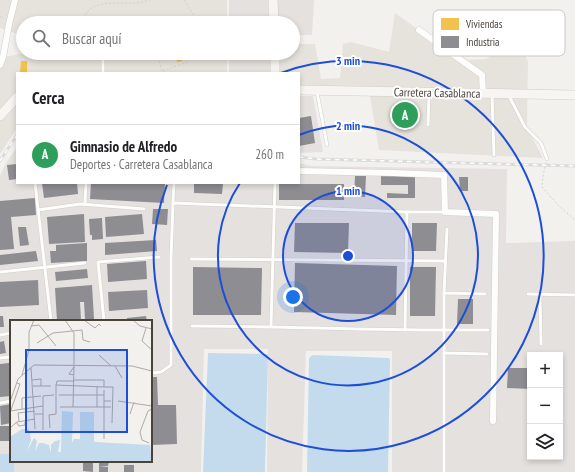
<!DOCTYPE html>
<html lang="es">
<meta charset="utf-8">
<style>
body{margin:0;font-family:"PT Sans Narrow",sans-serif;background:#f2f2f2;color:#202124}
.controls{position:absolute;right:12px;bottom:12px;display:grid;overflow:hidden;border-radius:0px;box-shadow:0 2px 6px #0003}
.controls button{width:36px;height:36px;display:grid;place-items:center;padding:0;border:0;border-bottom:1px solid #e0e0e0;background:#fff;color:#202124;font:20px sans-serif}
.you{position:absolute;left:293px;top:297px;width:14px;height:14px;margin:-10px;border:3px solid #fff;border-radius:50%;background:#1a73e8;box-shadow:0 0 0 6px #1a73e833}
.badge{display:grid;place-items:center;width:26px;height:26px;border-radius:50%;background:#848079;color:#fff;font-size:13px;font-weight:700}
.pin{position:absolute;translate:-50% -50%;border:2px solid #fff;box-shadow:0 1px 4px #0006}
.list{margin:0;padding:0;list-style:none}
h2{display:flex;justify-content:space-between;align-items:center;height:52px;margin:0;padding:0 16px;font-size:17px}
h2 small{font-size:13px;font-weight:400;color:#757577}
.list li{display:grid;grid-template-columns:26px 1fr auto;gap:12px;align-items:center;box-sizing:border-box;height:60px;padding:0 16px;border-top:1px solid #e0e0e0}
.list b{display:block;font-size:15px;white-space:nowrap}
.list p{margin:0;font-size:13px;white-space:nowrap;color:#757577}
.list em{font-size:13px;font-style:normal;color:#757577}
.icon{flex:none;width:22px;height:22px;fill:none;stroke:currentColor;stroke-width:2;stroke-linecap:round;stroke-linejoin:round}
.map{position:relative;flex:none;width:575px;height:472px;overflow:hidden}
.search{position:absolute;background:#fff;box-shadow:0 2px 6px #0003;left:16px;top:16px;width:284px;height:44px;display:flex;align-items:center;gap:10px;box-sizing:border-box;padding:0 14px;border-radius:22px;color:#757577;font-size:15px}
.panel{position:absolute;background:#fff;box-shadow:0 2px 6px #0003;left:16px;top:72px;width:284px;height:112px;border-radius:0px}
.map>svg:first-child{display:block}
</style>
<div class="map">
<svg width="575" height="472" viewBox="0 0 575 472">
<rect width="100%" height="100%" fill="#f3f1ee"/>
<g fill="#e6e3dd">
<path d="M 0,0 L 227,0 L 227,23 L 52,23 L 41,18 L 26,19 L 26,23 L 23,23 L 23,36 L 0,28 Z"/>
<path d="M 395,13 L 419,30 L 468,60 L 486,59 L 518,37 L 528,62 L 527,128 L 543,158 L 379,150 L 370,96 L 299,92 L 299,73 L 276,73 L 276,53 L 293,53 L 293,44 L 315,44 L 321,79 L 340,78 L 343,44 L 351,42 L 389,52 Z"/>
<path d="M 24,53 L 39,53 L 63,58 L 93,59 L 91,53 L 227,53 L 227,73 L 17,73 L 17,128 L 0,154 L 0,58 Z"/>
</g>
<g fill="#e5e1de" fill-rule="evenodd">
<path d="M 229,0 L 268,0 L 269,23 L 229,23 Z"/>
<path d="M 276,0 L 314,0 L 312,35 L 293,35 L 293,23 L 276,23 Z"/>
<path d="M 229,53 L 270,53 L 271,73 L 229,73 Z"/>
<path d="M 299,96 L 313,96 L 323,152 L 299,153 Z"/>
<path d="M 17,147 L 17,183 L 299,183 L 299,163 L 312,166 L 507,169 L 506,243 L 575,241 L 575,472 L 392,472 L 392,351 L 306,351 L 302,472 L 267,472 L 268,349 L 204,349 L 201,472 L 14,472 L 14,461 L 151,461 L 151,321 L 11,321 L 11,454 L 0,454 L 0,176 L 6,163 ZM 530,355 L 560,355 L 560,457 L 530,457 Z"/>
</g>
<g fill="#c3dbed">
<path d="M 208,353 L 268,354 L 265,472 L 203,472 Z"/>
<path d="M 313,355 L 389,358 L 390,360 L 388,472 L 307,472 L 309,359 L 310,357 Z"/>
<path d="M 0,454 L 11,454 L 11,461 L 14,461 L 14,472 L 0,472 Z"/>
</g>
<g fill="#f2c14e">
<path d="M 186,53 L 187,59 L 182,60 L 181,54 Z"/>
<path d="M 180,55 L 182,61 L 177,62 L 176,56 Z"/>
<path d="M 21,61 L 27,61 L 27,73 L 20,73 Z"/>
</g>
<g fill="#8d8d92">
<path d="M 311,116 L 315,143 L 299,146 L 299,118 Z"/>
<path d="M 17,164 L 17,179 L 9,180 L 7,165 Z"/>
<path d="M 355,176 L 366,176 L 365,197 L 354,196 Z"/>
<path d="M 381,176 L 415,176 L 415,198 L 387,198 L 387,193 L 408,194 L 408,185 L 381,185 Z"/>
<path d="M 459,177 L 468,177 L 468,191 L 460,191 Z"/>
<path d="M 42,183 L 77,183 L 78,194 L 44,198 Z"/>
<path d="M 91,183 L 165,183 L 164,203 L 90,199 Z"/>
<path d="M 194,183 L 223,183 L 222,194 L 194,193 Z"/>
<rect x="279" y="184" width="65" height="16"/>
<path d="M 35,198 L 36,215 L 11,217 L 14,249 L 0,250 L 0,201 Z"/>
<path d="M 153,209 L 168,209 L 167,225 L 152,224 Z"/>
<path d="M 84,214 L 85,242 L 49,244 L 47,217 Z"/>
<path d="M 142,214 L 144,234 L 106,237 L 105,217 Z"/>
<path d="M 102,218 L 103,239 L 92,240 L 92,235 L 90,235 L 89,219 Z"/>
<path d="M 295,223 L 349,223 L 348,253 L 294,252 Z"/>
<path d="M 412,223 L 437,223 L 436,251 L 412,251 Z"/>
<path d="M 18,227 L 26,227 L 29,245 L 20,246 Z"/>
<path d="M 156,240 L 157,251 L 105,255 L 105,243 Z"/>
<path d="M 87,243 L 87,261 L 51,263 L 50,251 L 56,251 L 56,245 Z"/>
<path d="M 36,251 L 38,261 L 0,265 L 0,255 Z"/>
<path d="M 146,261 L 147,279 L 108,282 L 107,264 Z"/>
<path d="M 295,263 L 397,266 L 396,315 L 294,312 Z"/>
<path d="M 193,267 L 262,268 L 261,315 L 193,315 Z"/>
<path d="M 410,267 L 436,267 L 435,316 L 410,316 Z"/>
<path d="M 87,269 L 88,278 L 56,281 L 55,272 Z"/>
<path d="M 38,280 L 39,305 L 0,307 L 0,282 Z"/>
<path d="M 92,285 L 94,319 L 85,320 L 84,302 L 80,302 L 81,320 L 57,321 L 55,288 Z"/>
<path d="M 147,290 L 148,308 L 109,311 L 108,292 Z"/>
<path d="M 458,299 L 473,299 L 473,324 L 457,324 Z"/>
<path d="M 0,316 L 3,316 L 4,327 L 0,327 Z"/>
<path d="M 146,316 L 147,321 L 127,321 L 127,318 Z"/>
<path d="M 4,341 L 6,353 L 0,354 L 0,342 Z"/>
<path d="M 9,363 L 11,396 L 0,397 L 0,364 Z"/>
<path d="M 508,368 L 530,368 L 530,389 L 507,388 Z"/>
<path d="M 151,377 L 157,377 L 158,405 L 176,405 L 177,444 L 151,445 Z"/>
<path d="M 11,404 L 11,423 L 1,425 L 0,406 Z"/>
<path d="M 0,426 L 11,426 L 11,431 L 9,431 L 9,436 L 11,436 L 11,441 L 0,441 Z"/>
<path d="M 83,461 L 93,461 L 93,472 L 83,471 Z"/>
<path d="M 99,461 L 109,461 L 108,466 L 99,466 Z"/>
<rect x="124" y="465" width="10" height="7"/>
<path d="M 99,466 L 108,467 L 108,472 L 99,472 Z"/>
</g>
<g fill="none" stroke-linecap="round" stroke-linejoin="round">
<g stroke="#d1cfcc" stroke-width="4">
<g id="lane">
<path d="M 103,53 L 103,73"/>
<path d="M 317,92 L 327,145"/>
<path d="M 492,95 L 494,155"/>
<path d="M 509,96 L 525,127 L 541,143 L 547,159"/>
<path d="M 428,125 L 429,94"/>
<path d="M 35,183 L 51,321"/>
<path d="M 173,203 L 174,183"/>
<path d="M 85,204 L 86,183"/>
<path d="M 38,210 L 80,204 L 144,209"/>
<path d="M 447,229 L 444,293 L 485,294"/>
<path d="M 191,259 L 445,261"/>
<path d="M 0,272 L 85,263"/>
<path d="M 528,294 L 575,295"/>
<path d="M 540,294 L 541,344"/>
<path d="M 104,321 L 98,262 L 159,257"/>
<path d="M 192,326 C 276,326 360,330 444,330 L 444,293"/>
<path d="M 271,326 L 275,183"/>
<path d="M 405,330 L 407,212"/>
<path d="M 0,335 L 11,333"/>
<path d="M 444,353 L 487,354"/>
<path d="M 0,358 L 11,357"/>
<path d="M 151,373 L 161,372 L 171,365 L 171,258 L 173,203 L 407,212 L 445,212"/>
<path d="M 0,403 L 11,401"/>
<path d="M 444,472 L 444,330 L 488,330"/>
</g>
</g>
<g stroke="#d1cfcc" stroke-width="7">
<g id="street">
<path d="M 419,30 L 482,75 L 483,93"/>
<path d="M 0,65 L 3,57 L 9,24 L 15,0"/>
<path d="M 299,171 L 394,173 L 444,175 L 445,212 L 496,214 L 493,421"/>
</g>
</g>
<g stroke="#d2cec5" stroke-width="10">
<g id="secondary">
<path d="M 273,0 L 274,23"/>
<path d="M 275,53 L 275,73"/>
<path d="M 299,90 L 575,95"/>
<path d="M 0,116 L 17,97"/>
</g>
</g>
<g stroke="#d3d1cc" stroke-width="1" stroke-dasharray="2 2" stroke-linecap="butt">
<path d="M 184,0 L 199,23"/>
<path d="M 0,17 L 4,18"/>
<path d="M 84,23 C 83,0 116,3 131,3 C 137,3 144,2 150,0"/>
<path d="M 159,53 L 160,65 L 163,73"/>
<path d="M 163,71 L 187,62 L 198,53"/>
<path d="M 546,163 L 543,176 L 542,187 L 558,205 L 575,220"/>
</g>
<use href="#lane" stroke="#fdfdfc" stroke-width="3"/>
<use href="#street" stroke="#fdfdfc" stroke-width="6"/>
<use href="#secondary" stroke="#f6f5f1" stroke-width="9"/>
<g stroke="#dbdbda" stroke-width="3">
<g id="rail">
<path d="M 299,157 L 316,159 L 575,166"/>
<path d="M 0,161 L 17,135"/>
</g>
</g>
<use href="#rail" stroke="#fff" stroke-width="1.5" stroke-dasharray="4.5" stroke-linecap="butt"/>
</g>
<circle cx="348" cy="256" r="65" fill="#1d4ed8" fill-opacity=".12"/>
<g fill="none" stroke="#1d4ed8" stroke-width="2">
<circle cx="348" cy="256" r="65"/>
<path d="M299 135A130 130 0 1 1 240 183"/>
<path d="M281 73A195 195 0 1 1 167 185"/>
</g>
<g text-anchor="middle" stroke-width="4" stroke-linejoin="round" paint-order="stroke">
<g font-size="12" fill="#49433a" stroke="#fff">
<text transform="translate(437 93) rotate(1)" y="4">Carretera Casablanca</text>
</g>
</g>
<g transform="translate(10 320)">
<rect width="142" height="142" fill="#f3f1ee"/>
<path d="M 52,91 L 63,92 L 62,123 L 64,119 L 70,119 L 70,92 L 84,92 L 84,122 L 140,125 L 142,142 L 0,142 L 0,117 L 12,109 L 19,109 L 21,120 L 17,131 L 24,118 L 27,121 L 25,131 L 29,123 L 33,123 L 39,125 L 41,133 L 41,125 L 45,121 L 50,120 L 48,132 L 51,132 Z" fill="#c3dbed"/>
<path fill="none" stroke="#afaba6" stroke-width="1" d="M 55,0 L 64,13 L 64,45M 74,0 L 85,8 L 89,4 L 91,6M 123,0 L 130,6 L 142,9M 21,6 L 29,5 L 46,26M 136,8 L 132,21 L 142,30M 27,23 L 43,13 L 72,10 L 73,20 L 80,22M 89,35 L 101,46M 105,46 L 112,58M 64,47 L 59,54 L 64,55M 21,48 L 25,109M 12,55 L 19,30 L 19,12 L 24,0M 22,60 L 31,59 L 31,66M 64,60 L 94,60 L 94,67 L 103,67 L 102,103M 46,65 L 47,61 L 64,61M 23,66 L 41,66M 94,70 L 94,81 L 101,81M 49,75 L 94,75M 108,81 L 142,86M 0,82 L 8,59 L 24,45 L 122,46 L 142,51M 33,86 L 33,76 L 44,75M 50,87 L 94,87 L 94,81M 63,87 L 64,45M 87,87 L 87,67M 12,89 L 12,78 L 31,76M 1,90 L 10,64 L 7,63M 0,91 L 33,86 L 33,94M 25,94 L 33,94 L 33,110M 120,94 L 124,82M 9,101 L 8,93 L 25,91M 6,102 L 9,106 L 15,105 L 15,102M 0,108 L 7,102 L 25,99M 40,108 L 39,95 L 46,94 L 46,65 L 94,67M 94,119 L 94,87 L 101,87M 139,123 L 132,120 L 130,112 L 138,91 L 142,89"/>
<path fill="#1d4ed8" fill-opacity="0.15" stroke="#1d4ed8" stroke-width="2" d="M 16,30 L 117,30 L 117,112 L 16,112 Z"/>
<rect width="142" height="142" fill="none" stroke="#49433a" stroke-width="2"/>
</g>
<rect x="433" y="10" width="132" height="46" rx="6" fill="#fff" stroke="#c8c7c4" stroke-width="1"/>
<rect x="441" y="18" width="18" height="12" fill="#f2c14e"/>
<rect x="441" y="36" width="18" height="12" fill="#8d8d92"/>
<g font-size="11" fill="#49433a">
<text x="466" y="28">Viviendas</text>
<text x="466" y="46">Industria</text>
</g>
<circle cx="348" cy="256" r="6" fill="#1d4ed8" stroke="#fff" stroke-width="2"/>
<g font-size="12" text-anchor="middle" font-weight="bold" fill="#1d4ed8" stroke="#fff" stroke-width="4" stroke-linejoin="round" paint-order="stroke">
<text x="348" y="65">3 min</text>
<text x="348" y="130">2 min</text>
<text x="348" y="195">1 min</text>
</g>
</svg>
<div class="controls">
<button>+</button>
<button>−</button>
<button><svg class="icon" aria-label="layers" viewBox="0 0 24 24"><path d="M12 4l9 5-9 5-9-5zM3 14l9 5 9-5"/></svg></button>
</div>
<div class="you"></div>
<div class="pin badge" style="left:405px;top:115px;background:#2e9e5b">A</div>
<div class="search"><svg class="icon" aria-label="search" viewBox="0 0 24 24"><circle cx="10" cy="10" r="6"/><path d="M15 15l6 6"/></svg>Buscar aquí</div>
<section class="panel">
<h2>Cerca<small></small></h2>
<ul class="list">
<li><span class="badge" style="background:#2e9e5b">A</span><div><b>Gimnasio de Alfredo</b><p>Deportes · Carretera Casablanca</p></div><em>260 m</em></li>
</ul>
</section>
</div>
